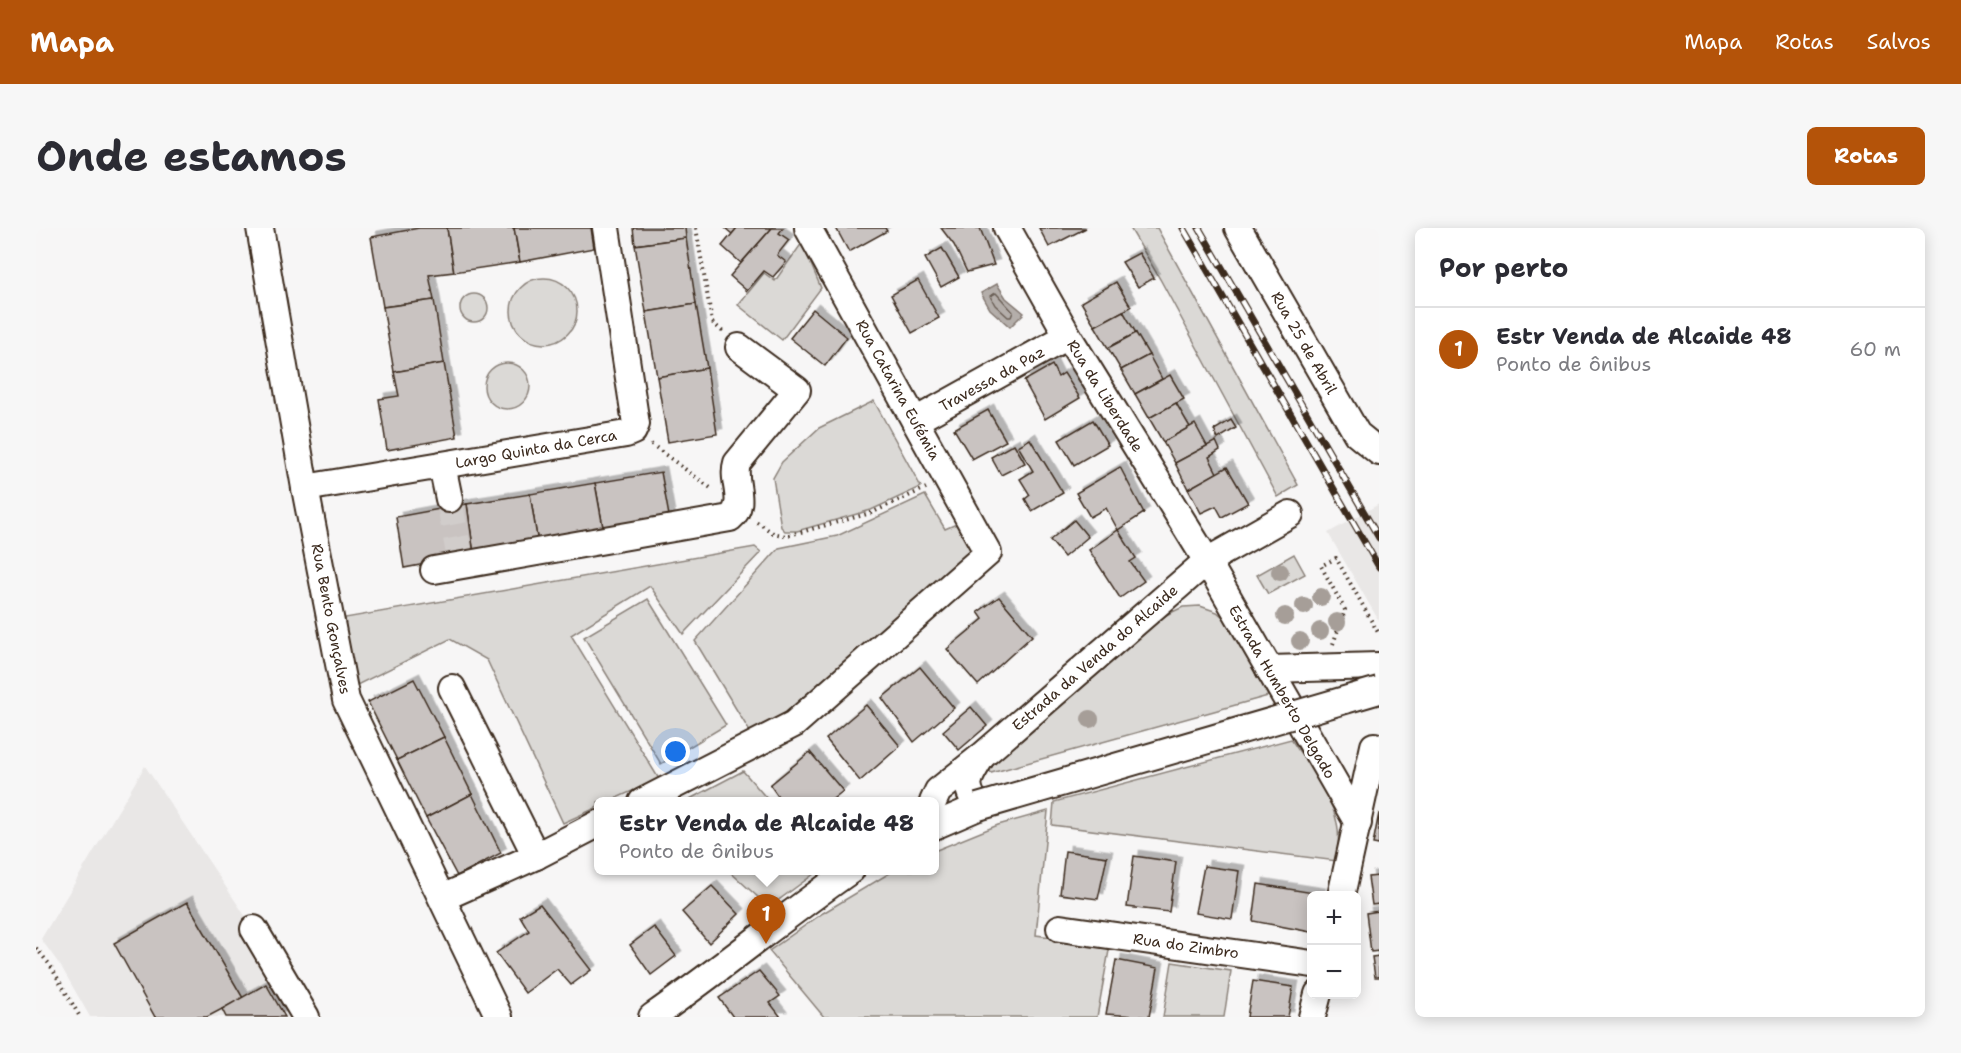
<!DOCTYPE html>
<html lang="pt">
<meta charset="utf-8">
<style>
body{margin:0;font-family:"Shantell Sans",sans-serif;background:#f7f7f7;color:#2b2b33}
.controls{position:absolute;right:18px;bottom:18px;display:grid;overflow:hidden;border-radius:9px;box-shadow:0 3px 15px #0003}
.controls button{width:54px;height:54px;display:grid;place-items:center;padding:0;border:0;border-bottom:2px solid #e1e1e2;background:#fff;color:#2b2b33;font:30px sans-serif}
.you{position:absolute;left:640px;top:524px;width:21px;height:21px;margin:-15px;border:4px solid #fff;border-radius:50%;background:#1a73e8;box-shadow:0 0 0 9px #1a73e833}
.badge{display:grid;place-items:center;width:39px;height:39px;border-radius:50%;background:#b45309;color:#fff;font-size:20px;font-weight:700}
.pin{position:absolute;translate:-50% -50px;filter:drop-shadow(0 2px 3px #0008)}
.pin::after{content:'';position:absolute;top:32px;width:21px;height:18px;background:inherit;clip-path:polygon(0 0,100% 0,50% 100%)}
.popup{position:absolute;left:558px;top:569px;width:345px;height:78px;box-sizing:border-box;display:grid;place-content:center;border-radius:9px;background:#fff;filter:drop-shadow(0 2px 4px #0005);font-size:20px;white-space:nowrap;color:#7c7c81}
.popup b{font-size:22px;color:#2b2b33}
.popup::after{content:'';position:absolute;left:50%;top:100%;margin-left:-12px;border:12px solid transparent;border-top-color:#fff}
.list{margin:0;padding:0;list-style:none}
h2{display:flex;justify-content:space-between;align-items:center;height:78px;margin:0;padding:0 24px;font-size:26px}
h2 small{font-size:20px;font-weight:400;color:#7c7c81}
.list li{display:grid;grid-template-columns:39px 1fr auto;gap:18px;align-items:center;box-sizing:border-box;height:84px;padding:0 24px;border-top:2px solid #e1e1e2}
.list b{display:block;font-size:22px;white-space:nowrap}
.list p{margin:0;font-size:20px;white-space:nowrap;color:#7c7c81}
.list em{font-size:20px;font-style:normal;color:#7c7c81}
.map{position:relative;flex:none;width:1343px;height:789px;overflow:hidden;border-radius:9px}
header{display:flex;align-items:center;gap:36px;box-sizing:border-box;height:84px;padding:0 30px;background:#b45309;color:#fff}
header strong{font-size:28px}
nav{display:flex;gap:33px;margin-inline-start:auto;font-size:21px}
.intro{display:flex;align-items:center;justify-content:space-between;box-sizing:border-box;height:144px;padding:0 36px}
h1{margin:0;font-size:42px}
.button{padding:15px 27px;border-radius:9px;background:#b45309;color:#fff;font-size:21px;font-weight:700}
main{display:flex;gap:36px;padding:0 36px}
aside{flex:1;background:#fff;border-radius:9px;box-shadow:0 3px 15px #0003}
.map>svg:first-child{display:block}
</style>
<header>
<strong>Mapa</strong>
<nav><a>Mapa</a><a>Rotas</a><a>Salvos</a></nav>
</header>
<div class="intro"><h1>Onde estamos</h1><a class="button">Rotas</a></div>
<main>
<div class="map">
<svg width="1343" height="789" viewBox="0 0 1343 789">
<defs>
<filter id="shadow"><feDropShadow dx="5.5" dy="-5.5" stdDeviation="0" flood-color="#0004"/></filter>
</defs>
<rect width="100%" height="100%" fill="#f7f6f6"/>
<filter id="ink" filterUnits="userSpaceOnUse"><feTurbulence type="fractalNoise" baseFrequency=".0167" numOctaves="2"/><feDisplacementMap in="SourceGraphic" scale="12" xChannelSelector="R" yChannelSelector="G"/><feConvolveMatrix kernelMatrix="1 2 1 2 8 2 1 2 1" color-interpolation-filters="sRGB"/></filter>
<g filter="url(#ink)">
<g fill="#e9e7e6">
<path d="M 1343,276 L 1343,393 L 1292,305 Z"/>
<path d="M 109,538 L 218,701 L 270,789 L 54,789 L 26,740 L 5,711 Z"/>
</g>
<g fill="#dbd9d6" stroke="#8b827a" stroke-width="1.5">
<path d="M 1094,0 L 1121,0 L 1262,257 L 1242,269 L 1124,51 Z"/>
<path d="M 766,15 L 785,60 L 746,112 L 702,77 L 728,45 L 739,53 Z"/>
<circle cx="508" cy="83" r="33"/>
<circle cx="438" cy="80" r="14"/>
<circle cx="471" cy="158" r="23"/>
<path d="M 838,173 L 885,259 L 835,282 L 761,303 L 749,303 L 745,299 L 737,250 L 746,234 L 783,200 Z"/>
<path d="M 889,267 L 909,301 L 925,294 L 936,320 L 930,331 L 752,486 L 714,504 L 659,413 L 743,320 L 801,308 Z"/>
<path d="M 719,319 L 725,324 L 647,406 L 614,358 L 535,407 L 623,551 L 574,573 L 562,574 L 562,579 L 527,595 L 451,432 L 414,411 L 321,457 L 311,422 L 309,390 Z"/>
<path d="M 1258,326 L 1269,346 L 1232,366 L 1221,347 Z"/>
<path d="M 612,371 L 690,497 L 625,536 L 548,409 Z"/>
<path d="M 1164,378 L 1181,384 L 1194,395 L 1232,468 L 955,545 L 951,536 L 1128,388 L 1147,379 Z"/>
<path d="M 1255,511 C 1271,536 1295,565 1301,595 C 1304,607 1302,620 1301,633 L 1016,597 L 1018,574 Z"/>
<path d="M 707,543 L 733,573 L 650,573 Z"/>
<path d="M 1012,583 L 1000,707 L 1074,717 L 1061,789 L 788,789 L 733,723 L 787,685 L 857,643 L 898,642 L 898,623 L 962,597 Z"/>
<path d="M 693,643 L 782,643 L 733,679 Z"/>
<path d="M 1136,734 L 1195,743 L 1188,789 L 1127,789 Z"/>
</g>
<path fill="#b4aeaa" stroke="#847972" stroke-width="1.5" d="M 961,56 L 970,70 L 988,85 L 974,99 L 954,81 L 945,65 Z"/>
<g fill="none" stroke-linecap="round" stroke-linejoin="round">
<path stroke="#6b5f56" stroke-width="1.5" d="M 960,65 L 977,84 L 975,89 L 972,89 L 959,77 L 954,68 Z"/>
</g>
<g fill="#c9c3c1" stroke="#3b2a1e" stroke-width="1.5" filter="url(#shadow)">
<path d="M 383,0 L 411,0 L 418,44 L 393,47 L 398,72 L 347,79 L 335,9 Z"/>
<path d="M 411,0 L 478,0 L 484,34 L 418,44 Z"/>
<path d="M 478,0 L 555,0 L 558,20 L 484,34 Z"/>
<path d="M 597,0 L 649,0 L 650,10 L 599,17 Z"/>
<path d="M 689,0 L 701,0 L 696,6 Z"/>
<path d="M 701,0 L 736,0 L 705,35 L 686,18 Z"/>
<path d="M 736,0 L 747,0 L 743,5 L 753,12 L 741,27 L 750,34 L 737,49 L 728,43 L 711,63 L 694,48 Z"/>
<path d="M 800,0 L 849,0 L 851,3 L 813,24 Z"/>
<path d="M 905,0 L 944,0 L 958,37 L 931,44 L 918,17 Z"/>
<path d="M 1003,0 L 1050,0 L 1013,19 Z"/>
<path d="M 650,10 L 660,76 L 610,84 L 599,17 Z"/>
<path d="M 906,20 L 923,49 L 905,59 L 889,30 Z"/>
<path d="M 1103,25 L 1118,50 L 1102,59 L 1086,34 Z"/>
<path d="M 882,52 L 903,90 L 876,105 L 855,67 Z"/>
<path d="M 1080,54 L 1095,79 L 1059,98 L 1045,74 Z"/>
<path d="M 398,72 L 408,135 L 358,144 L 347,79 Z"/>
<path d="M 660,76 L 671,140 L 621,149 L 610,84 Z"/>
<path d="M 777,81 L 811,109 L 789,138 L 754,110 Z"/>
<path d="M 1087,83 L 1100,105 L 1072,120 L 1059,98 Z"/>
<path d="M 1100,105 L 1113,127 L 1085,142 L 1072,120 Z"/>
<path d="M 1113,127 L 1126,151 L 1099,166 L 1085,142 Z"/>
<path d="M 408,135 L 421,209 L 351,222 L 343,171 L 363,168 L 358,144 Z"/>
<path d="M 1016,137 L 1022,149 L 1028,145 L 1044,170 L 1009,191 L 988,153 Z"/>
<path d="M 671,140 L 681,206 L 632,214 L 621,149 Z"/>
<path d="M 1134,147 L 1148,171 L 1113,190 L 1099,166 Z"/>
<path d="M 1140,175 L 1154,199 L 1127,214 L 1113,190 Z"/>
<path d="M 952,182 L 970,213 L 936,231 L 918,201 Z"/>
<path d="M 1057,192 L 1072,217 L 1038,237 L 1023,212 Z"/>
<path d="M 1195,192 L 1200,200 L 1182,211 L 1178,202 Z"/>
<path d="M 1159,196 L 1171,218 L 1139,235 L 1127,214 Z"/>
<path d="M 994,211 L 1027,265 L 996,283 L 989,271 L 994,267 L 984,251 L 997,243 L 982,218 Z"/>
<path d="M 1180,213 L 1184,222 L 1173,229 L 1181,245 L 1152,261 L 1139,235 Z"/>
<path d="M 978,216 L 989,235 L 965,247 L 955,229 Z"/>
<path d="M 1084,239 L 1108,285 L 1082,302 L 1070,280 L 1054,289 L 1040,265 Z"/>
<path d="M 1191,239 L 1212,275 L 1186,289 L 1180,278 L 1165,285 L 1152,261 Z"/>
<path d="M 625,244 L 634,293 L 568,305 L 559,255 Z"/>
<path d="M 559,255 L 568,305 L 502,316 L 494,266 Z"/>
<path d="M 494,266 L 502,316 L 438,327 L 431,276 Z"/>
<path d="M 431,276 L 438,327 L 368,340 L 360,289 Z"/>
<path d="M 1038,292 L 1052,309 L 1028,329 L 1014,312 Z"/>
<path d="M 1082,302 L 1100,330 L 1094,334 L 1108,353 L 1084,370 L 1053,322 Z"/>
<path d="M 963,369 L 996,408 L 942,457 L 911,421 L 947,391 L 942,384 Z"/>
<path d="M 884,439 L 918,480 L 878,514 L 846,470 Z"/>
<path d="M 378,451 L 408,509 L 361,532 L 332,474 Z"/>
<path d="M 830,477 L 864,518 L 824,553 L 790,511 Z"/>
<path d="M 935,479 L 951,498 L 923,522 L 907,503 Z"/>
<path d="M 408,509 L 436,566 L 390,590 L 361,532 Z"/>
<path d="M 774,524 L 807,563 L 793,574 L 746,574 L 734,557 Z"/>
<path d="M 436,566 L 465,625 L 421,648 L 390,590 Z"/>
<path d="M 1343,585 L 1343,617 L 1337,616 Z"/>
<path d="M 1029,623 L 1071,629 L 1062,671 L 1024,666 Z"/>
<path d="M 1098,628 L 1140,634 L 1133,684 L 1091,679 Z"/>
<path d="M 1168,638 L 1203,643 L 1196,691 L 1159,685 Z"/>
<path d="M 1343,648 L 1343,676 L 1336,677 L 1332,649 Z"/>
<path d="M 1222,656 L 1284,666 L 1283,668 L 1276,668 L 1275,704 L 1217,693 Z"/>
<path d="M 676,658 L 703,686 L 673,715 L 646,684 Z"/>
<path d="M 151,674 L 207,770 L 171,789 L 119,789 L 78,715 Z"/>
<path d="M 504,676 L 555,742 L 535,757 L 521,741 L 489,765 L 460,725 L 493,703 L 484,688 Z"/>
<path d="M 1343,683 L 1343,723 L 1335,724 L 1330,685 Z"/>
<path d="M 618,699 L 640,728 L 615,747 L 594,717 Z"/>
<path d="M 1343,728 L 1343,749 L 1339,749 L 1336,729 Z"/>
<path d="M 1080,732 L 1122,740 L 1113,789 L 1070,786 Z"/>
<path d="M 723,743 L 744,768 L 734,775 L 745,789 L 697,789 L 683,770 Z"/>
<path d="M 1217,753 L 1257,759 L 1252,789 L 1211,789 Z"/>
<path d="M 230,756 L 249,789 L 190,789 L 186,781 Z"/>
</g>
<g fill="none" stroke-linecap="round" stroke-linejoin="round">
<path stroke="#d1cdcb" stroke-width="26" stroke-dasharray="26 13" stroke-linecap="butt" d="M 413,271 L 425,337"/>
<g stroke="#3b2a1e" stroke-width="30">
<g id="minor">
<path d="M 224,0 L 269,260 L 310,472 L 463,789"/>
<path d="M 971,0 L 1032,108 L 1171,333 L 1322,595"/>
<path d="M 1202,0 L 1321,206 L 1343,224"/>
<path d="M 879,193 L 1032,108"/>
<path d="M 406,237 L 413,271"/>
<path d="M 269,260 L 590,206 L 597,203 L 600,196 L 570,0"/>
<path d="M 398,342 L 694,290 C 712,275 695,254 701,235 L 761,162 L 703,119"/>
<path d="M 1233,441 L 1343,438"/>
<path d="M 416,460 L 500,628"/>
<path d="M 606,574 L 758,496 L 952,325 L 772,0"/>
<path d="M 897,574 L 902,563 L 946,528 L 1171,333 L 1254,286"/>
<path d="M 898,598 L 942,579 C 927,556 931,553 944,531"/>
<path d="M 1305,668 L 1338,518"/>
<path d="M 406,670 L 500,628 L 562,596"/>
<path d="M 1024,700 L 1276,736"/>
<path d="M 218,701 L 270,789"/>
<path d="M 616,789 C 684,742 747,689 815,642"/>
<path d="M 1276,789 L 1282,766"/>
</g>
</g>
<g stroke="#3b2a1e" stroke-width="4" stroke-dasharray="1.5 4.5" stroke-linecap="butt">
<path d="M 660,0 L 676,94 L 687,104"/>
<path d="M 615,216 L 676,261"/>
<path d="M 721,294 L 737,305 L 750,308 L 835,285 L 890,260"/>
<path d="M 1297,416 L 1309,382 L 1285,338 L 1300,330 L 1343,406"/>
<path d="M 0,720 L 14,737 L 44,789"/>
</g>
<use href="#minor" stroke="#fff" stroke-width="26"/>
<g stroke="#3b2a1e" stroke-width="7">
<g id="rail">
<path d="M 1147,0 L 1343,339"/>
<path d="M 1163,0 L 1343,310"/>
</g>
</g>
<use href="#rail" stroke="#fff" stroke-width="4.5" stroke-dasharray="14" stroke-linecap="butt"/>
<g stroke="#3b2a1e" stroke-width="30" stroke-linecap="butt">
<path id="minor-bridge" d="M 942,579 L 1343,462"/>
</g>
<use href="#minor-bridge" stroke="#fff" stroke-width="26"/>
</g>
<g fill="#a69e98">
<circle cx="1244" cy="344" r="9"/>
<circle cx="1285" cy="369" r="9"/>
<circle cx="1268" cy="378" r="9"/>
<circle cx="1249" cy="388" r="9"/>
<circle cx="1301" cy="394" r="9"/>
<circle cx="1284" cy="403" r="9"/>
<circle cx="1264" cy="413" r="9"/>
<circle cx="1054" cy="491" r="9"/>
</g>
</g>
<g text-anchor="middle" stroke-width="6" stroke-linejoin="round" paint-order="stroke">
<g font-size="15" fill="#3b2a1e" stroke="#fff">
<text transform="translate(1268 115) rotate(60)" y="5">Rua 25 de Abril</text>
<text transform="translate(956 151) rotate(-29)" y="5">Travessa da Paz</text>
<text transform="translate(862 162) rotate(61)" y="5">Rua Catarina Eufémia</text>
<text transform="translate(1069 168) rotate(58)" y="5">Rua da Liberdade</text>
<text transform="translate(500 221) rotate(-10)" y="5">Largo Quinta da Cerca</text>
<text transform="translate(295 391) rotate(79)" y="5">Rua Bento Gonçalves</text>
<text transform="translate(1059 430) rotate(-41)" y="5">Estrada da Venda do Alcaide</text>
<text transform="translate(1246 464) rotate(60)" y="5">Estrada Humberto Delgado</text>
<text transform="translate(1150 718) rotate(8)" y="5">Rua do Zimbro</text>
</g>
</g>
</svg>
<div class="controls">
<button>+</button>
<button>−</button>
</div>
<div class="you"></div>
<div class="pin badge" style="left:730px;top:716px">1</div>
<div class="popup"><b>Estr Venda de Alcaide 48</b>Ponto de ônibus</div>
</div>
<aside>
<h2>Por perto<small></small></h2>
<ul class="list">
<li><span class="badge">1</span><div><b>Estr Venda de Alcaide 48</b><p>Ponto de ônibus</p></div><em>60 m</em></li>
</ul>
</aside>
</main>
